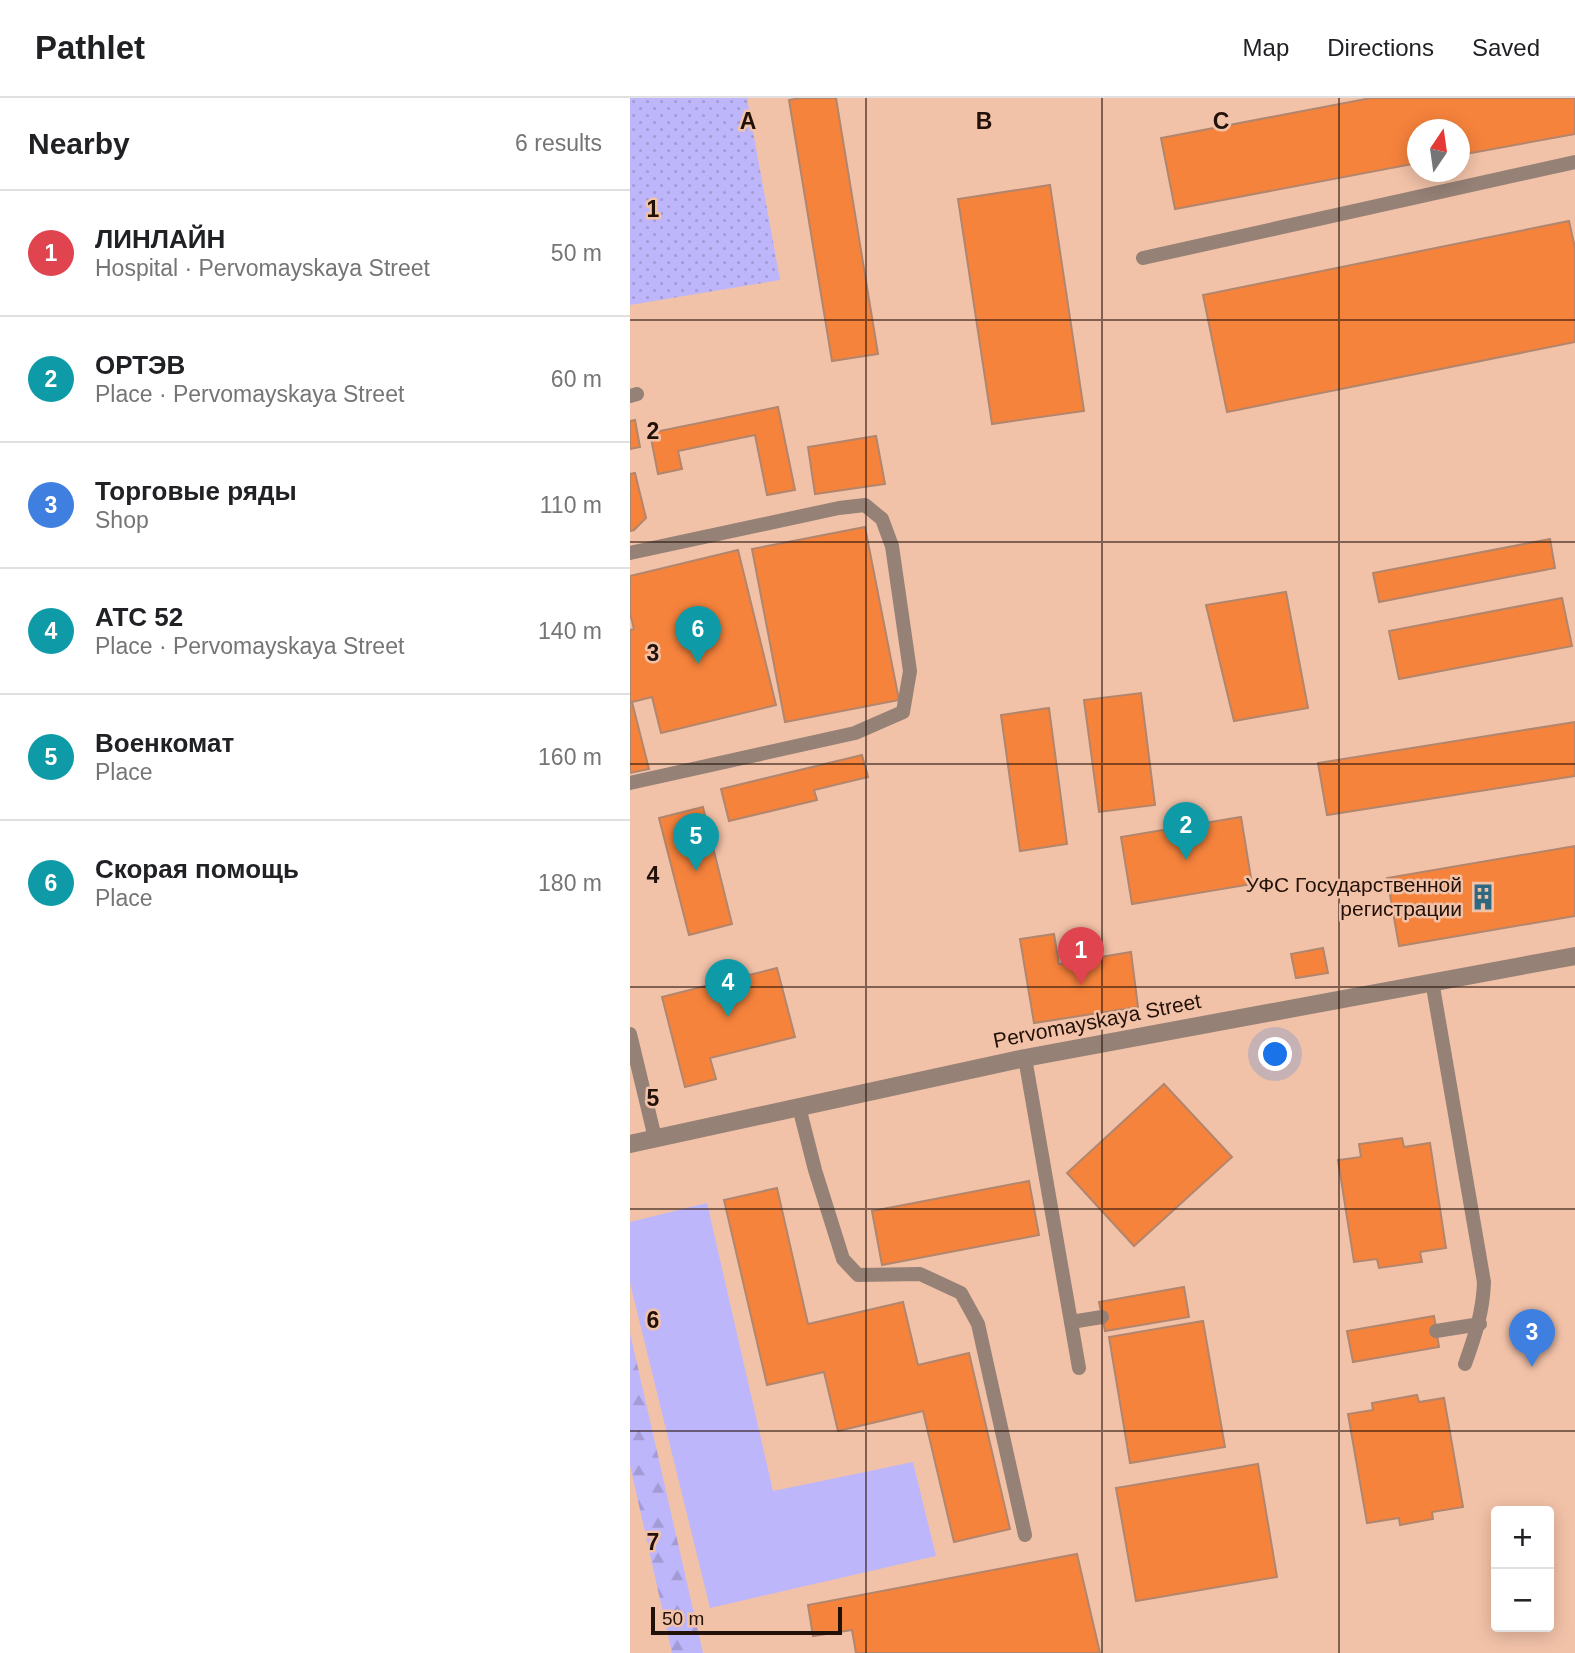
<!DOCTYPE html>
<meta charset="utf-8">
<style>
body{margin:0;font-family:Arial,sans-serif;background:#f2f2f2;color:#202124}
.controls{position:absolute;right:21px;bottom:21px;display:grid;overflow:hidden;border-radius:7px;box-shadow:0 4px 18px #0003}
.controls button{width:63px;height:63px;display:grid;place-items:center;padding:0;border:0;border-bottom:2px solid #e0e0e0;background:#fff;color:#202124;font:35px sans-serif}
.compass{position:absolute;left:777px;top:21px;width:63px;height:63px;border-radius:50%;background:#fff;box-shadow:0 4px 18px #0003;rotate:13deg}
.scale{position:absolute;left:21px;bottom:18px;width:191px;box-sizing:border-box;padding-left:7px;border:4px solid #221108;border-top:0;font-size:19px;line-height:24px;white-space:nowrap;color:#221108;-webkit-text-stroke:5px #f2c2a8;paint-order:stroke}
.you{position:absolute;left:646px;top:957px;width:24px;height:24px;margin:-18px;border:5px solid #fff;border-radius:50%;background:#1a73e8;box-shadow:0 0 0 10px #1a73e833}
.badge{display:grid;place-items:center;width:46px;height:46px;border-radius:50%;background:#ea580c;color:#fff;font-size:23px;font-weight:700}
.pin{position:absolute;translate:-50% -58px;filter:drop-shadow(0 2px 4px #0008)}
.pin::after{content:'';position:absolute;top:37px;width:24px;height:21px;background:inherit;clip-path:polygon(0 0,100% 0,50% 100%)}
.list{margin:0;padding:0;list-style:none}
h2{display:flex;justify-content:space-between;align-items:center;height:91px;margin:0;padding:0 28px;font-size:30px}
h2 small{font-size:23px;font-weight:400;color:#757577}
.list li{display:grid;grid-template-columns:46px 1fr auto;gap:21px;align-items:center;box-sizing:border-box;height:126px;padding:0 28px;border-top:2px solid #e0e0e0}
.list b{display:block;font-size:26px;white-space:nowrap}
.list p{margin:0;font-size:23px;white-space:nowrap;color:#757577}
.list em{font-size:23px;font-style:normal;color:#757577}
.map{position:relative;flex:none;width:945px;height:1555px;overflow:hidden}
header{display:flex;align-items:center;gap:42px;box-sizing:border-box;height:98px;padding:0 35px;background:#fff;border-bottom:2px solid #e0e0e0}
header strong{font-size:33px}
nav{display:flex;gap:38px;margin-inline-start:auto;font-size:24px}
main{display:flex}
aside{flex:1;background:#fff}
.map>svg:first-child{display:block}
</style>
<header>
<strong>Pathlet</strong>
<nav><a>Map</a><a>Directions</a><a>Saved</a></nav>
</header>
<main>
<aside>
<h2>Nearby<small>6 results</small></h2>
<ul class="list">
<li><span class="badge" style="background:#e0444e">1</span><div><b>ЛИНЛАЙН</b><p>Hospital · Pervomayskaya Street</p></div><em>50 m</em></li>
<li><span class="badge" style="background:#0f9aa8">2</span><div><b>ОРТЭВ</b><p>Place · Pervomayskaya Street</p></div><em>60 m</em></li>
<li><span class="badge" style="background:#3f7fe0">3</span><div><b>Торговые ряды</b><p>Shop</p></div><em>110 m</em></li>
<li><span class="badge" style="background:#0f9aa8">4</span><div><b>АТС 52</b><p>Place · Pervomayskaya Street</p></div><em>140 m</em></li>
<li><span class="badge" style="background:#0f9aa8">5</span><div><b>Военкомат</b><p>Place</p></div><em>160 m</em></li>
<li><span class="badge" style="background:#0f9aa8">6</span><div><b>Скорая помощь</b><p>Place</p></div><em>180 m</em></li>
</ul>
</aside>
<div class="map">
<svg width="945" height="1555" viewBox="0 0 945 1555">
<defs>
<pattern id="grass-dots" width="8" height="8" patternUnits="userSpaceOnUse" patternTransform="scale(1.75)"><rect width="8" height="8" fill="#beb6fb"/><path d="M2 2h.1M6 6h.1" fill="none" stroke="#a39bd6" stroke-width="1.8" stroke-linecap="round"/></pattern>
<pattern id="forest-firs" width="22" height="20" patternUnits="userSpaceOnUse" patternTransform="scale(1.75)"><rect width="22" height="20" fill="#beb6fb"/><path d="M5 1l3.5 6h-7zM16 11l3.5 6h-7z" fill="#a39bd6"/></pattern>
</defs>
<rect width="100%" height="100%" fill="#f2c2a8"/>
<path fill="url(#grass-dots)" d="M 0,0 L 117,0 L 150,182 L 0,207 Z"/>
<path fill="url(#forest-firs)" d="M 0,1235 L 73,1555 L 42,1555 L 0,1367 Z"/>
<path fill="#beb6fb" d="M 77,1105 L 143,1393 L 283,1364 L 306,1458 L 80,1510 L 0,1185 L 0,1124 Z"/>
<g fill="#f6833c" stroke="#b2856d" stroke-width="2">
<path d="M 171,0 L 206,0 L 248,256 L 202,263 L 159,2 Z"/>
<path d="M 741,0 L 945,0 L 945,36 L 830,57 L 830,32 L 788,32 L 788,65 L 545,111 L 531,40 Z"/>
<path d="M 420,87 L 454,313 L 362,326 L 328,101 Z"/>
<path d="M 939,123 L 945,150 L 945,244 L 597,314 L 573,197 Z"/>
<path d="M 148,309 L 165,392 L 137,397 L 125,337 L 48,353 L 52,371 L 28,376 L 20,335 Z"/>
<path d="M 5,322 L 10,349 L 0,351 L 0,323 Z"/>
<path d="M 246,338 L 255,386 L 185,396 L 178,349 Z"/>
<path d="M 5,375 L 16,420 L 4,432 L 0,433 L 0,376 Z"/>
<path d="M 235,429 L 269,602 L 155,624 L 122,451 Z"/>
<path d="M 920,441 L 925,470 L 749,504 L 743,475 Z"/>
<path d="M 108,452 L 146,607 L 31,635 L 22,599 L 2,604 L 19,671 L 0,675 L 0,532 L 4,531 L 0,515 L 0,478 Z"/>
<path d="M 656,494 L 678,610 L 604,623 L 576,507 Z"/>
<path d="M 932,500 L 942,548 L 769,581 L 759,533 Z"/>
<path d="M 511,595 L 525,707 L 469,714 L 454,602 Z"/>
<path d="M 419,610 L 437,746 L 390,753 L 371,617 Z"/>
<path d="M 945,624 L 945,678 L 697,717 L 688,665 Z"/>
<path d="M 232,657 L 238,679 L 184,692 L 187,702 L 99,723 L 91,691 Z"/>
<path d="M 73,709 L 102,826 L 59,837 L 29,720 Z"/>
<path d="M 611,719 L 622,786 L 502,806 L 491,739 Z"/>
<path d="M 945,748 L 945,818 L 769,848 L 757,780 Z"/>
<path d="M 424,836 L 429,866 L 501,854 L 508,909 L 404,925 L 390,841 Z"/>
<path d="M 693,850 L 698,875 L 666,880 L 661,856 Z"/>
<path d="M 147,870 L 165,939 L 80,960 L 86,981 L 55,989 L 32,899 Z"/>
<path d="M 534,986 L 602,1059 L 504,1148 L 437,1075 Z"/>
<path d="M 772,1040 L 774,1049 L 800,1045 L 816,1150 L 790,1154 L 792,1164 L 749,1170 L 747,1161 L 724,1164 L 708,1062 L 731,1059 L 729,1046 Z"/>
<path d="M 399,1083 L 409,1137 L 252,1167 L 242,1113 Z"/>
<path d="M 147,1090 L 178,1226 L 273,1204 L 288,1267 L 339,1255 L 380,1431 L 324,1444 L 293,1313 L 208,1333 L 194,1274 L 137,1287 L 94,1102 Z"/>
<path d="M 554,1189 L 559,1219 L 475,1233 L 469,1204 Z"/>
<path d="M 804,1218 L 809,1249 L 723,1264 L 717,1233 Z"/>
<path d="M 573,1223 L 595,1349 L 500,1365 L 479,1239 Z"/>
<path d="M 787,1297 L 789,1304 L 814,1300 L 833,1409 L 802,1414 L 803,1421 L 770,1427 L 769,1420 L 737,1425 L 718,1316 L 743,1312 L 742,1305 Z"/>
<path d="M 628,1366 L 647,1479 L 506,1503 L 486,1390 Z"/>
<path d="M 447,1456 L 470,1555 L 226,1555 L 222,1532 L 183,1538 L 178,1507 Z"/>
</g>
<g fill="none" stroke-linecap="round" stroke-linejoin="round">
<g stroke="#958176" stroke-width="14">
<path d="M 513,160 L 945,64"/>
<path d="M 0,298 L 7,296"/>
<path d="M 0,455 L 209,410 L 235,407 L 252,421 L 262,448 L 280,573 L 273,614 L 225,635 L 0,685"/>
<path d="M 802,883 L 854,1184 C 853,1214 845,1238 835,1266"/>
<path d="M 0,936 L 25,1040"/>
<path d="M 395,960 L 449,1270"/>
<path d="M 169,1009 L 185,1072 L 213,1161 L 228,1177 L 290,1176 L 331,1195 L 348,1226 L 395,1437"/>
<path d="M 441,1224 L 472,1219"/>
<path d="M 806,1233 L 850,1226"/>
</g>
<path stroke="#958176" stroke-width="18" d="M 0,1046 L 395,960 L 945,858"/>
</g>
<path fill="none" stroke="#221108" stroke-width="2" stroke-opacity="0.55" d="M 236,0 L 236,1555M 472,0 L 472,1555M 709,0 L 709,1555M 0,222 L 945,222M 0,444 L 945,444M 0,666 L 945,666M 0,889 L 945,889M 0,1111 L 945,1111M 0,1333 L 945,1333"/>
<defs>
<g id="building-bare" transform="scale(2.1)"><path d="M-4-6H4V6H1V3H-1V6H-4ZM-2.5-4.3h1.7v1.8h-1.7ZM.8-4.3h1.7v1.8H.8ZM-2.5-1h1.7V.8h-1.7ZM.8-1h1.7V.8H.8Z" fill="#2e6881" stroke="#f2c2a8" stroke-width="2.5" paint-order="stroke"/></g>
</defs>
<g fill-rule="evenodd">
<use href="#building-bare" x="853" y="799"/>
</g>
<g text-anchor="middle" stroke-width="5" stroke-linejoin="round" paint-order="stroke">
<g font-size="21" fill="#221108" stroke="#f2c2a8" text-anchor="end">
<text x="832" y="794">УФС Государственной<tspan x="832" dy="24">регистрации</tspan></text>
</g>
<g font-size="21" fill="#221108" stroke="#f2c2a8">
<text transform="translate(467 923) rotate(-11)" y="7">Pervomayskaya Street</text>
</g>
</g>
<g font-size="23" text-anchor="middle" font-weight="bold" fill="#221108" stroke="#f2c2a8" stroke-width="5" stroke-linejoin="round" paint-order="stroke">
<text x="118" y="31">A</text>
<text x="354" y="31">B</text>
<text x="591" y="31">C</text>
<text x="23" y="119">1</text>
<text x="23" y="341">2</text>
<text x="23" y="563">3</text>
<text x="23" y="785">4</text>
<text x="23" y="1008">5</text>
<text x="23" y="1230">6</text>
<text x="23" y="1452">7</text>
</g>
</svg>
<div class="controls">
<button>+</button>
<button>−</button>
</div>
<svg class="compass" viewBox="-18 -18 36 36"><path d="M0-13l5 13h-10z" fill="#e53935"/><path d="M0 13l5-13h-10z" fill="#757577"/></svg>
<div class="scale">50 m</div>
<div class="you"></div>
<div class="pin badge" style="left:451px;top:887px;background:#e0444e">1</div>
<div class="pin badge" style="left:556px;top:762px;background:#0f9aa8">2</div>
<div class="pin badge" style="left:902px;top:1269px;background:#3f7fe0">3</div>
<div class="pin badge" style="left:98px;top:919px;background:#0f9aa8">4</div>
<div class="pin badge" style="left:66px;top:773px;background:#0f9aa8">5</div>
<div class="pin badge" style="left:68px;top:566px;background:#0f9aa8">6</div>
</div>
</main>
